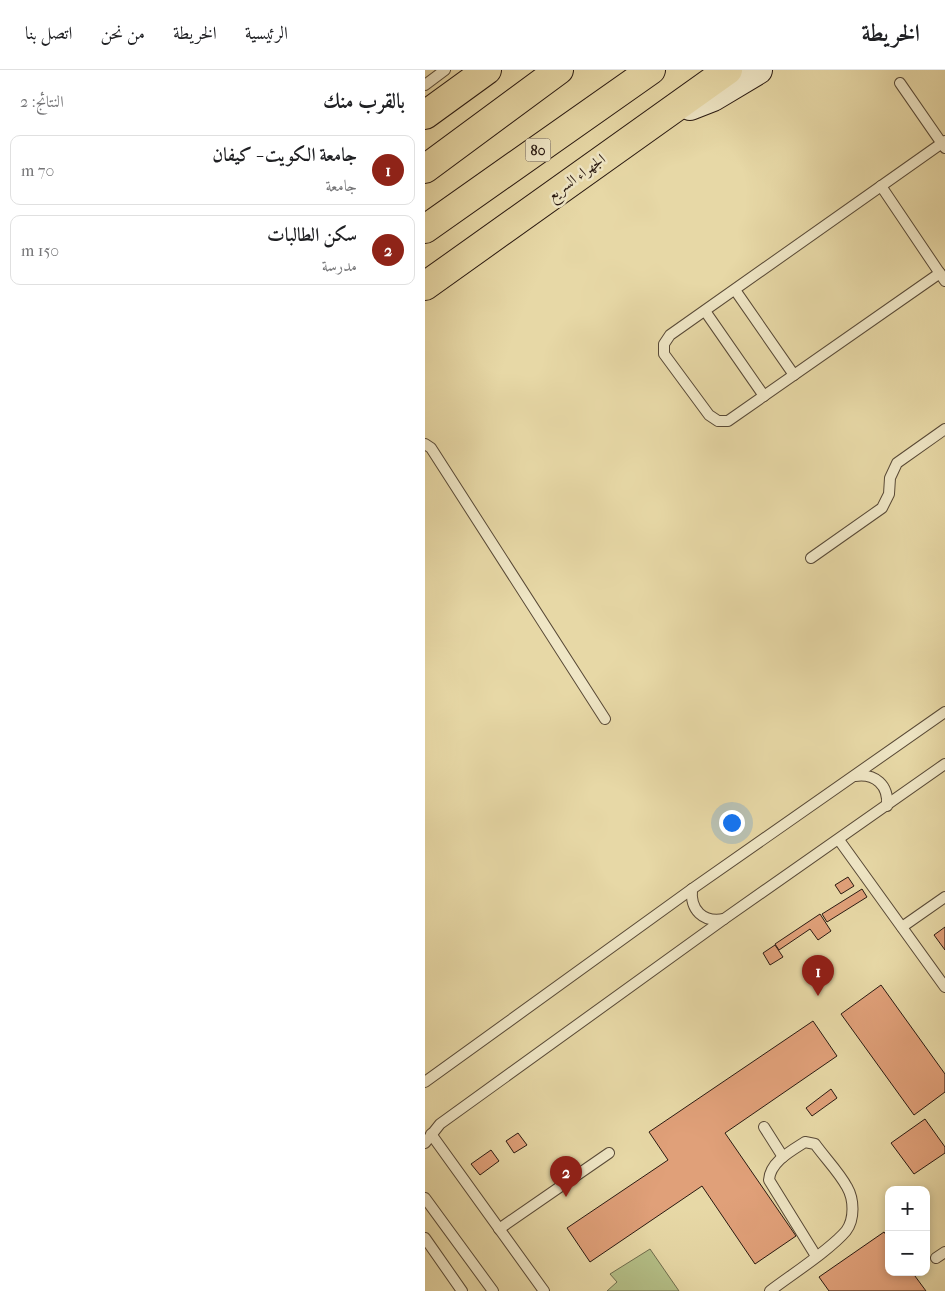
<!DOCTYPE html>
<html lang="ar">
<meta charset="utf-8">
<style>
body{margin:0;font-family:"IM FELL French Canon",Amiri,serif;background:#f2f2f2;color:#202124;direction:rtl}
.controls{position:absolute;right:15px;bottom:15px;display:grid;overflow:hidden;border-radius:10px;box-shadow:0 2px 8px #0003}
.controls button{width:45px;height:45px;display:grid;place-items:center;padding:0;border:0;border-bottom:1px solid #e0e0e0;background:#fff;color:#202124;font:25px sans-serif}
.you{position:absolute;left:306px;top:752px;width:18px;height:18px;margin:-12px;border:4px solid #fff;border-radius:50%;background:#1a73e8;box-shadow:0 0 0 8px #1a73e833}
.badge{display:grid;place-items:center;width:32px;height:32px;border-radius:50%;background:#8f2418;color:#fff;font-size:16px;font-weight:700}
.pin{position:absolute;translate:-50% -41px;filter:drop-shadow(0 1px 2px #0008)}
.pin::after{content:'';position:absolute;top:26px;width:18px;height:15px;background:inherit;clip-path:polygon(0 0,100% 0,50% 100%)}
.list{margin:0;padding:0;list-style:none}
h2{display:flex;justify-content:space-between;align-items:center;height:65px;margin:0;padding:0 20px;font-size:21px}
h2 small{font-size:16px;font-weight:400;color:#757577}
.list li{display:grid;grid-template-columns:32px 1fr auto;gap:15px;align-items:center;box-sizing:border-box;height:70px;margin:0 10px 10px;padding:0 10px;border:1px solid #e0e0e0;border-radius:10px}
.list b{display:block;font-size:19px;white-space:nowrap}
.list p{margin:0;font-size:16px;white-space:nowrap;color:#757577}
.list em{font-size:16px;font-style:normal;color:#757577}
.map{position:relative;flex:none;width:520px;height:1221px;overflow:hidden;direction:ltr}
header{display:flex;align-items:center;gap:30px;box-sizing:border-box;height:70px;padding:0 25px;background:#fff;border-bottom:1px solid #e0e0e0}
header strong{font-size:24px}
nav{display:flex;gap:28px;margin-inline-start:auto;font-size:18px}
main{display:flex}
aside{flex:1;background:#fff}
.map>svg:first-child{display:block}
</style>
<header>
<strong>الخريطة</strong>
<nav><a>الرئيسية</a><a>الخريطة</a><a>من نحن</a><a>اتصل بنا</a></nav>
</header>
<main>
<div class="map">
<svg width="520" height="1221" viewBox="0 0 520 1221">
<rect width="100%" height="100%" fill="#e7d8a6"/>
<filter id="stains"><feTurbulence type="fractalNoise" baseFrequency=".004" numOctaves="4"/><feColorMatrix values="0 0 0 0 .2 0 0 0 0 .09 0 0 0 0 .02 0 0 0 .5 -.17"/></filter>
<radialGradient id="worn" r=".72"><stop offset=".6" stop-color="#630" stop-opacity="0"/><stop offset="1" stop-color="#630" stop-opacity=".3"/></radialGradient>
<path fill="#b4bf87" stroke="#6e6c4c" d="M 225,1179 L 254,1221 L 182,1221 L 192,1212 L 185,1204 Z"/>
<g fill="#e0a079" stroke="#291911">
<path d="M 423,807 L 429,816 L 416,824 L 410,815 Z"/>
<path d="M 437,819 L 442,827 L 402,852 L 397,844 Z"/>
<path d="M 395,844 L 406,861 L 393,870 L 385,859 L 354,880 L 350,874 Z"/>
<path d="M 520,857 L 520,880 L 509,865 Z"/>
<path d="M 350,875 L 358,887 L 345,895 L 338,883 Z"/>
<path d="M 456,915 L 520,1004 L 520,1022 L 489,1045 L 416,944 Z"/>
<path d="M 388,951 L 412,986 L 300,1063 L 371,1166 L 330,1194 L 277,1116 L 165,1192 L 142,1158 L 243,1090 L 224,1062 Z"/>
<path d="M 406,1019 L 412,1028 L 387,1046 L 381,1038 Z"/>
<path d="M 500,1049 L 520,1077 L 520,1083 L 489,1104 L 466,1073 Z"/>
<path d="M 93,1063 L 102,1075 L 89,1083 L 81,1071 Z"/>
<path d="M 66,1080 L 74,1091 L 55,1105 L 46,1094 Z"/>
<path d="M 459,1162 L 464,1169 L 464,1202 L 487,1202 L 501,1221 L 404,1221 L 394,1207 Z"/>
</g>
<g fill="none" stroke-linecap="round" stroke-linejoin="round">
<g stroke="#584936" stroke-width="12">
<g id="lane">
<path d="M 475,13 L 520,78"/>
<path d="M 0,15 L 20,0"/>
<path d="M 456,116 L 520,211"/>
<path d="M 515,203 L 303,351 L 293,351 L 284,345 L 239,284 L 239,274 L 245,265 L 520,71"/>
<path d="M 310,220 L 369,305"/>
<path d="M 280,241 L 339,326"/>
<path d="M 0,374 L 6,378 L 180,649"/>
<path d="M 386,488 L 457,438 L 464,424 L 465,408 L 472,393 L 520,359"/>
<path d="M 430,706 C 450,703 464,715 462,736"/>
<path d="M 414,770 L 520,917"/>
<path d="M 267,819 C 265,840 278,853 299,849"/>
<path d="M 477,857 L 520,827"/>
<path d="M 0,1012 L 267,819 L 520,642"/>
<path d="M 339,1057 L 358,1087"/>
<path d="M 6,1064 L 119,1221"/>
<path d="M 0,1073 L 15,1054 L 299,849 L 520,694"/>
<path d="M 0,1128 L 68,1221"/>
<path d="M 74,1159 L 184,1083"/>
<path d="M 0,1168 L 37,1221"/>
<path d="M 511,1188 L 520,1182"/>
<path d="M 345,1221 C 366,1205 405,1180 421,1161 C 430,1149 429,1129 422,1117 C 414,1102 400,1088 390,1074 L 380,1072 C 366,1081 345,1092 344,1110 L 391,1186"/>
</g>
</g>
<g stroke="#291911" stroke-width="30">
<path id="secondary" d="M 265,36 L 288,27 L 333,0"/>
</g>
<g stroke="#291911" stroke-width="30">
<g id="primary">
<path d="M 0,45 L 62,0"/>
<path d="M 0,216 L 303,0"/>
</g>
</g>
<g stroke="#291911" stroke-width="30">
<g id="highway">
<path d="M 0,99 L 134,0"/>
<path d="M 0,159 L 226,0"/>
</g>
</g>
<use href="#lane" stroke="#efe6c5" stroke-width="10"/>
<use href="#secondary" stroke="#efe6c5" stroke-width="28"/>
<use href="#primary" stroke="#e7d8a6" stroke-width="28"/>
<use href="#highway" stroke="#e7d8a6" stroke-width="28"/>
</g>
<g text-anchor="middle" stroke-width="5" stroke-linejoin="round" paint-order="stroke">
<rect fill="#efe6c5" stroke="#645647" stroke-width="1" x="100.5" y="68.5" width="25" height="23" rx="4"/>
<g font-size="14" font-weight="bold" fill="#291911">
<text x="113" y="85">80</text>
</g>
<g font-size="15" fill="#291911" stroke="#efe6c5">
<text transform="translate(151 107) rotate(-36)" y="5">الجهراء السريع</text>
</g>
</g>
<rect width="100%" height="100%" filter="url(#stains)"/>
<rect width="100%" height="100%" fill="url(#worn)"/>
</svg>
<div class="controls">
<button>+</button>
<button>−</button>
</div>
<div class="you"></div>
<div class="pin badge" style="left:393px;top:926px">1</div>
<div class="pin badge" style="left:141px;top:1127px">2</div>
</div>
<aside>
<h2>بالقرب منك<small>النتائج: 2</small></h2>
<ul class="list">
<li><span class="badge">1</span><div><b>جامعة الكويت - كيفان</b><p>جامعة</p></div><em>70 m</em></li>
<li><span class="badge">2</span><div><b>سكن الطالبات</b><p>مدرسة</p></div><em>150 m</em></li>
</ul>
</aside>
</main>
